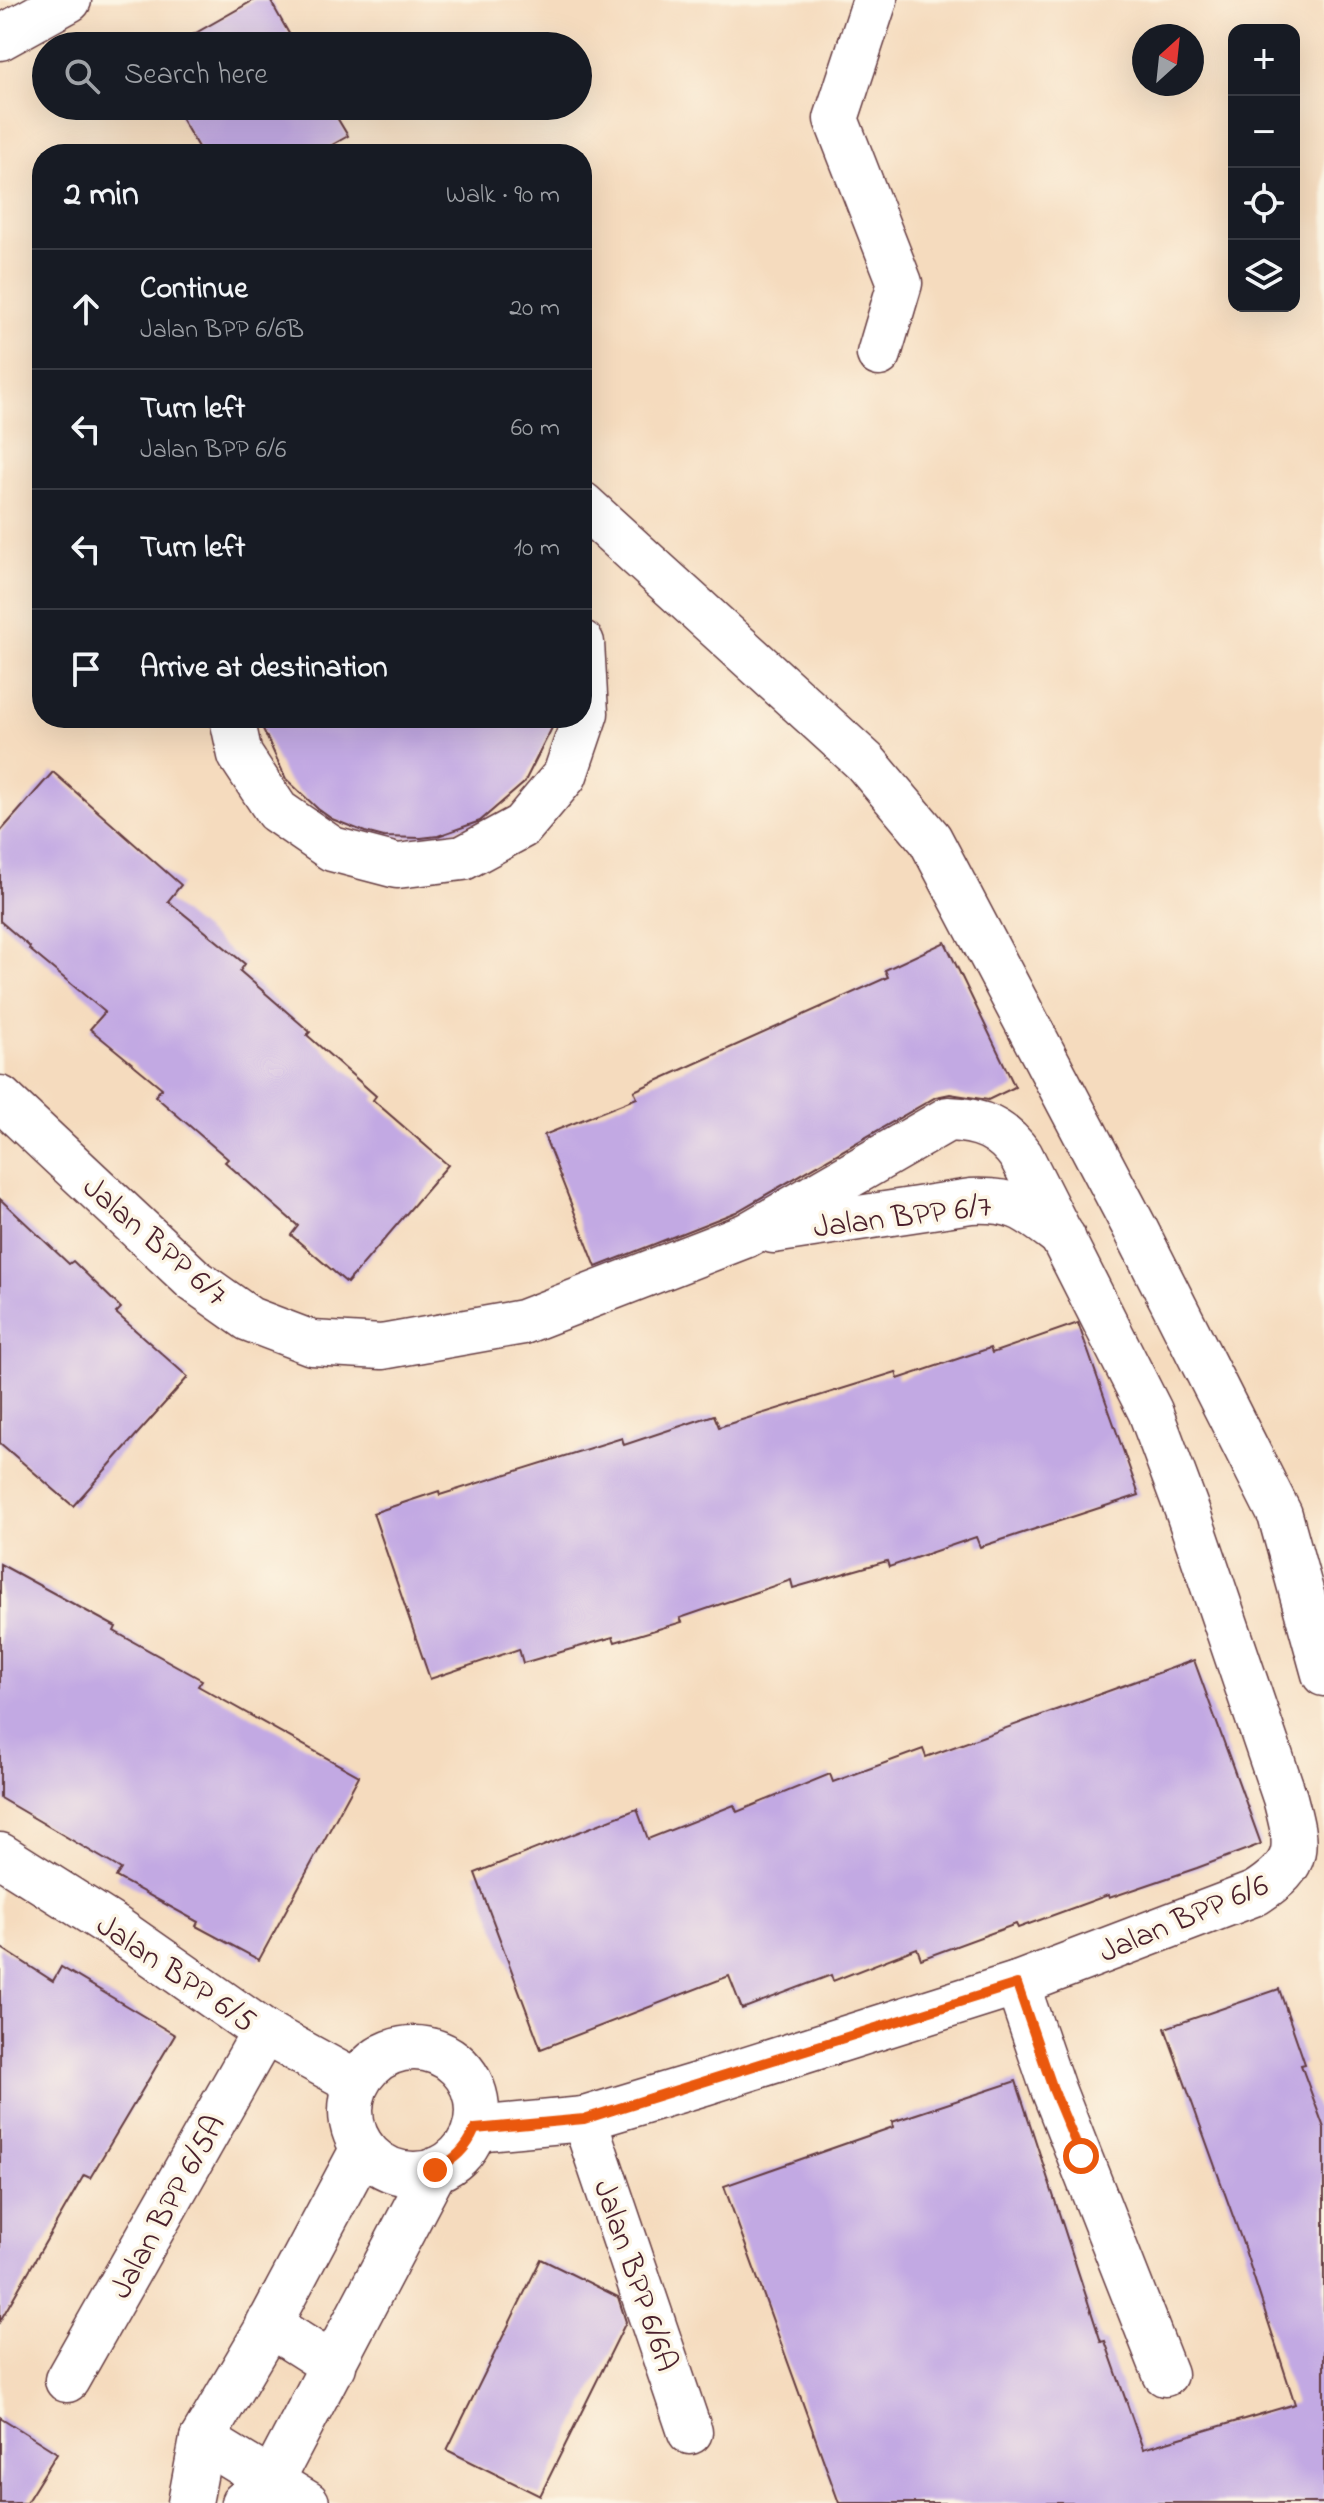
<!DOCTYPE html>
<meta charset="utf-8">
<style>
body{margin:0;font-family:"Indie Flower",sans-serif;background:#20242c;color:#f1f3f6}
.controls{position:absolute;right:24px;top:24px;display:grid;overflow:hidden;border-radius:16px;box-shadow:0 8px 32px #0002}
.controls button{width:72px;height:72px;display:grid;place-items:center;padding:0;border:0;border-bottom:2px solid #363941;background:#171b24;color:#f1f3f6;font:40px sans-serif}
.compass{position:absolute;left:1132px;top:24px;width:72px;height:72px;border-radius:50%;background:#171b24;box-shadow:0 8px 32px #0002;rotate:27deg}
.stop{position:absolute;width:24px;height:24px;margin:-18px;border:6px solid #ea580c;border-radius:50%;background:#fff}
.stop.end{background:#ea580c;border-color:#fff;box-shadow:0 2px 8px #0008}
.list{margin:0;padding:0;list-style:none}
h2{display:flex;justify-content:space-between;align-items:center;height:104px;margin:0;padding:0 32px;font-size:34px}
h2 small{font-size:26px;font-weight:400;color:#9ea1a6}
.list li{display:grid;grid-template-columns:52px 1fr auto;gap:24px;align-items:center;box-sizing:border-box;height:120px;padding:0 32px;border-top:2px solid #363941}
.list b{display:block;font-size:30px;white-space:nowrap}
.list p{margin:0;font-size:26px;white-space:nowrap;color:#9ea1a6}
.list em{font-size:26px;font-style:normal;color:#9ea1a6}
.icon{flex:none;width:44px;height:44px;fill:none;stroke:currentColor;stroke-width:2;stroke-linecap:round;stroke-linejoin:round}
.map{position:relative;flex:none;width:1324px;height:2503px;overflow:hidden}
.search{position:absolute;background:#171b24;box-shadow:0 8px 32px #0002;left:32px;top:32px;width:560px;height:88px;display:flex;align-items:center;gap:20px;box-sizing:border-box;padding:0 28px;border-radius:44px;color:#9ea1a6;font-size:30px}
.panel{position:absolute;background:#171b24;box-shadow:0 8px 32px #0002;left:32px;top:144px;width:560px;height:584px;border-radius:32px}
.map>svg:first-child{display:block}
</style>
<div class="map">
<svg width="1324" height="2503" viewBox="0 0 1324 2503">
<rect width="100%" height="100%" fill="#fcf5e5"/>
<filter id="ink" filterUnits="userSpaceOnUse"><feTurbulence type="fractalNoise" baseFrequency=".0125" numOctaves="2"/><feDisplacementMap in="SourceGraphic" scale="16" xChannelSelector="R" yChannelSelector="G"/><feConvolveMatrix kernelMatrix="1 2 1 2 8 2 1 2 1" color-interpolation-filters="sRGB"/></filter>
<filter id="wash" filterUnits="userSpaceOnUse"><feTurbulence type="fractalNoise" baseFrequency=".006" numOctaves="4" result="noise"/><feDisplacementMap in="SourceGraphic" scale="32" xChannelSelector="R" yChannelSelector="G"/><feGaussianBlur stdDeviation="1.8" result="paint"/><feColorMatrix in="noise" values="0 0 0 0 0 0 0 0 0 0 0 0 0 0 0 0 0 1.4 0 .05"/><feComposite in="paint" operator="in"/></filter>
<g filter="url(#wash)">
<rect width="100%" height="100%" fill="#f5dbbe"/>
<g id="blocks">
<g fill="#c2a9e3">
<path d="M 254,0 L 270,0 L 296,46 L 173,46 Z"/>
<path d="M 174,106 L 330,106 L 348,136 L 316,154 L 202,154 Z"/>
<path d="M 258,718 L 557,718 L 524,783 L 480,821 L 438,836 L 421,838 L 384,837 L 365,832 L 332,819 L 318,809 L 286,779 Z"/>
<path d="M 53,772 L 181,885 L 168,901 L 245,964 L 240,971 L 310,1032 L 307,1035 L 376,1096 L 373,1100 L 448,1165 L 347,1283 L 291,1235 L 298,1226 L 225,1162 L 228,1159 L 155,1096 L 162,1088 L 90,1029 L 105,1012 L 29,949 L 30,947 L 0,921 L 0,832 Z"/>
<path d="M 945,942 L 1015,1087 L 988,1100 L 950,1094 L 936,1097 L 736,1212 L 596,1267 L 544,1135 L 637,1098 L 634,1091 L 888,977 L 885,970 Z"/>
<path d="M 0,1199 L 69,1264 L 73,1261 L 121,1308 L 116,1313 L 188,1377 L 73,1506 L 0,1443 Z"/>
<path d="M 1078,1323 L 1139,1495 L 980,1547 L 976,1537 L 889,1567 L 887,1561 L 793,1588 L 791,1580 L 680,1618 L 682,1622 L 615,1642 L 613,1637 L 523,1663 L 519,1649 L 430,1679 L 373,1513 L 439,1491 L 440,1495 L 622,1438 L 624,1445 L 714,1415 L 719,1427 L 896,1372 L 898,1379 L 990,1348 L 992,1353 Z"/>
<path d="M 0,1564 L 116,1627 L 114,1631 L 202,1680 L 198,1686 L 359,1776 L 259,1960 L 196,1926 L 198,1922 L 116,1877 L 121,1869 L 0,1798 Z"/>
<path d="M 1194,1660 L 1261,1844 L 1197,1868 L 1109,1898 L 1108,1895 L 1018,1928 L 1016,1924 L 921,1959 L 917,1948 L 833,1981 L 831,1975 L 742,2009 L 729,1976 L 541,2049 L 475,1873 L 637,1809 L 648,1839 L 734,1805 L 737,1812 L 830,1774 L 833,1782 L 923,1749 L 926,1757 Z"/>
<path d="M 0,1947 L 53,1981 L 61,1967 L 175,2035 L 90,2178 L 84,2175 L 0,2321 Z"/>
<path d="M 1279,1989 L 1305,2064 L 1301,2065 L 1324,2128 L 1324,2503 L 839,2503 L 724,2186 L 893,2127 L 892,2122 L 1016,2081 L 1101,2342 L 1105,2341 L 1143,2449 L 1295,2404 L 1242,2241 L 1165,2028 Z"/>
<path d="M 541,2259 L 618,2297 L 626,2322 L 540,2496 L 447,2450 Z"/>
<path d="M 0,2417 L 57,2453 L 26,2503 L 0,2503 Z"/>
</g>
</g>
</g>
<g filter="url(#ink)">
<use href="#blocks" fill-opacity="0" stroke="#643b41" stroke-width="2"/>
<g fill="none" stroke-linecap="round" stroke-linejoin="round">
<g stroke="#643b41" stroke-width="47">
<g id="minor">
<path d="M 875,0 L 836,119 L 900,283 L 879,354"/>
<path d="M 0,38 L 69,0"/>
<path d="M 582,504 L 865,762 L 930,839 L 1136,1230 L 1280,1515 L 1324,1674"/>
<path d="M 232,718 L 240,755 L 277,811 L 332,849 L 397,866 L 463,858 L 522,826 L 565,775 L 586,713 L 582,643"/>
<path d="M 0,1098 L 194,1280 L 249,1319 L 312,1343 L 382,1347 L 523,1322 L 747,1235 L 948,1119 C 981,1120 1002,1129 1021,1156 L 1150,1411 L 1188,1513 L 1285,1798 C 1298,1848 1302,1863 1256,1893 L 1017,1984 L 704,2083 L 584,2119 L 475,2129"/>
<path d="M 773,1231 L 971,1201 C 1018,1199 1028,1211 1063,1237"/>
<path d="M 0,1855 L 114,1927 L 264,2032 L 357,2083"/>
<path d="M 1017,1984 L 1053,2089 L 1165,2374"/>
<circle cx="414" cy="2111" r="63"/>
<path d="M 584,2119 L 690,2432"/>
<path d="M 268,2324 L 334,2366"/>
<path d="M 67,2380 L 264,2032"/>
<path d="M 202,2439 L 307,2503"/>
<path d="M 190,2503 L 202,2439 L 265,2332 L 363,2148"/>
<path d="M 243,2503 L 271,2482 L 435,2170"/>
</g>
</g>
<use href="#minor" stroke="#fff" stroke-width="44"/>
</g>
</g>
<g fill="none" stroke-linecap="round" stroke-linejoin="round" filter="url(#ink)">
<path stroke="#ea580c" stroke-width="10" d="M 435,2170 C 455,2159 466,2150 475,2129 L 584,2119 L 1017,1984 L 1053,2089 L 1081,2156"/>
</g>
<g text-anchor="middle" stroke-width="7" stroke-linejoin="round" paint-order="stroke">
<g font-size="32" fill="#4a1f2b" stroke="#fcf5e5">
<text transform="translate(902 1215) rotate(-7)" y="11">Jalan BPP 6/7</text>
<text transform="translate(156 1240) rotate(41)" y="11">Jalan BPP 6/7</text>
<text transform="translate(1183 1917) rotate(-23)" y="11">Jalan BPP 6/6</text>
<text transform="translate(177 1972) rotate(34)" y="11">Jalan BPP 6/5</text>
<text transform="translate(166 2206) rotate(-61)" y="11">Jalan BPP 6/5A</text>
<text transform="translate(637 2275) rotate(71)" y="11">Jalan BPP 6/6A</text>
</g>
</g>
</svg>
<div class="controls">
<button>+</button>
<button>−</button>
<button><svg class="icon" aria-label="locate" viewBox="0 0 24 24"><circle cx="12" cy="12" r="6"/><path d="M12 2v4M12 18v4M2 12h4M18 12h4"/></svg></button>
<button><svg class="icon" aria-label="layers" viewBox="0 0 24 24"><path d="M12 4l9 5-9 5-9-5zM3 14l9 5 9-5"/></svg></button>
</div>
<svg class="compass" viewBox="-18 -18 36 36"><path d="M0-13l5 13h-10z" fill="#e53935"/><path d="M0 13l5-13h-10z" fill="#9ea1a6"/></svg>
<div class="stop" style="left:1081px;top:2156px"></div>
<div class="stop end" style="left:435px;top:2170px"></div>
<div class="search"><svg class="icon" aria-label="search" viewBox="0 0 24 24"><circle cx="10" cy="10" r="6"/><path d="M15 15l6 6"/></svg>Search here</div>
<section class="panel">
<h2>2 min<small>Walk · 90 m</small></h2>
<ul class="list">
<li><svg class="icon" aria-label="ahead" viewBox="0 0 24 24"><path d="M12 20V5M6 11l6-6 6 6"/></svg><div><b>Continue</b><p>Jalan BPP 6/6B</p></div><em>20 m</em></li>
<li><svg class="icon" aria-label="left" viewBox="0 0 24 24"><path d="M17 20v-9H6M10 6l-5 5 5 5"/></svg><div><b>Turn left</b><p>Jalan BPP 6/6</p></div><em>60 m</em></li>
<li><svg class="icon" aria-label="left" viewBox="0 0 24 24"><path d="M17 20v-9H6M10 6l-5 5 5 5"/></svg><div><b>Turn left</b></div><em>10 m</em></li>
<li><svg class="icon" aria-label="arrive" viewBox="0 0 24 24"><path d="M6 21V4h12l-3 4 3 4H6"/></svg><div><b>Arrive at destination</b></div></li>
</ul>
</section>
</div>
